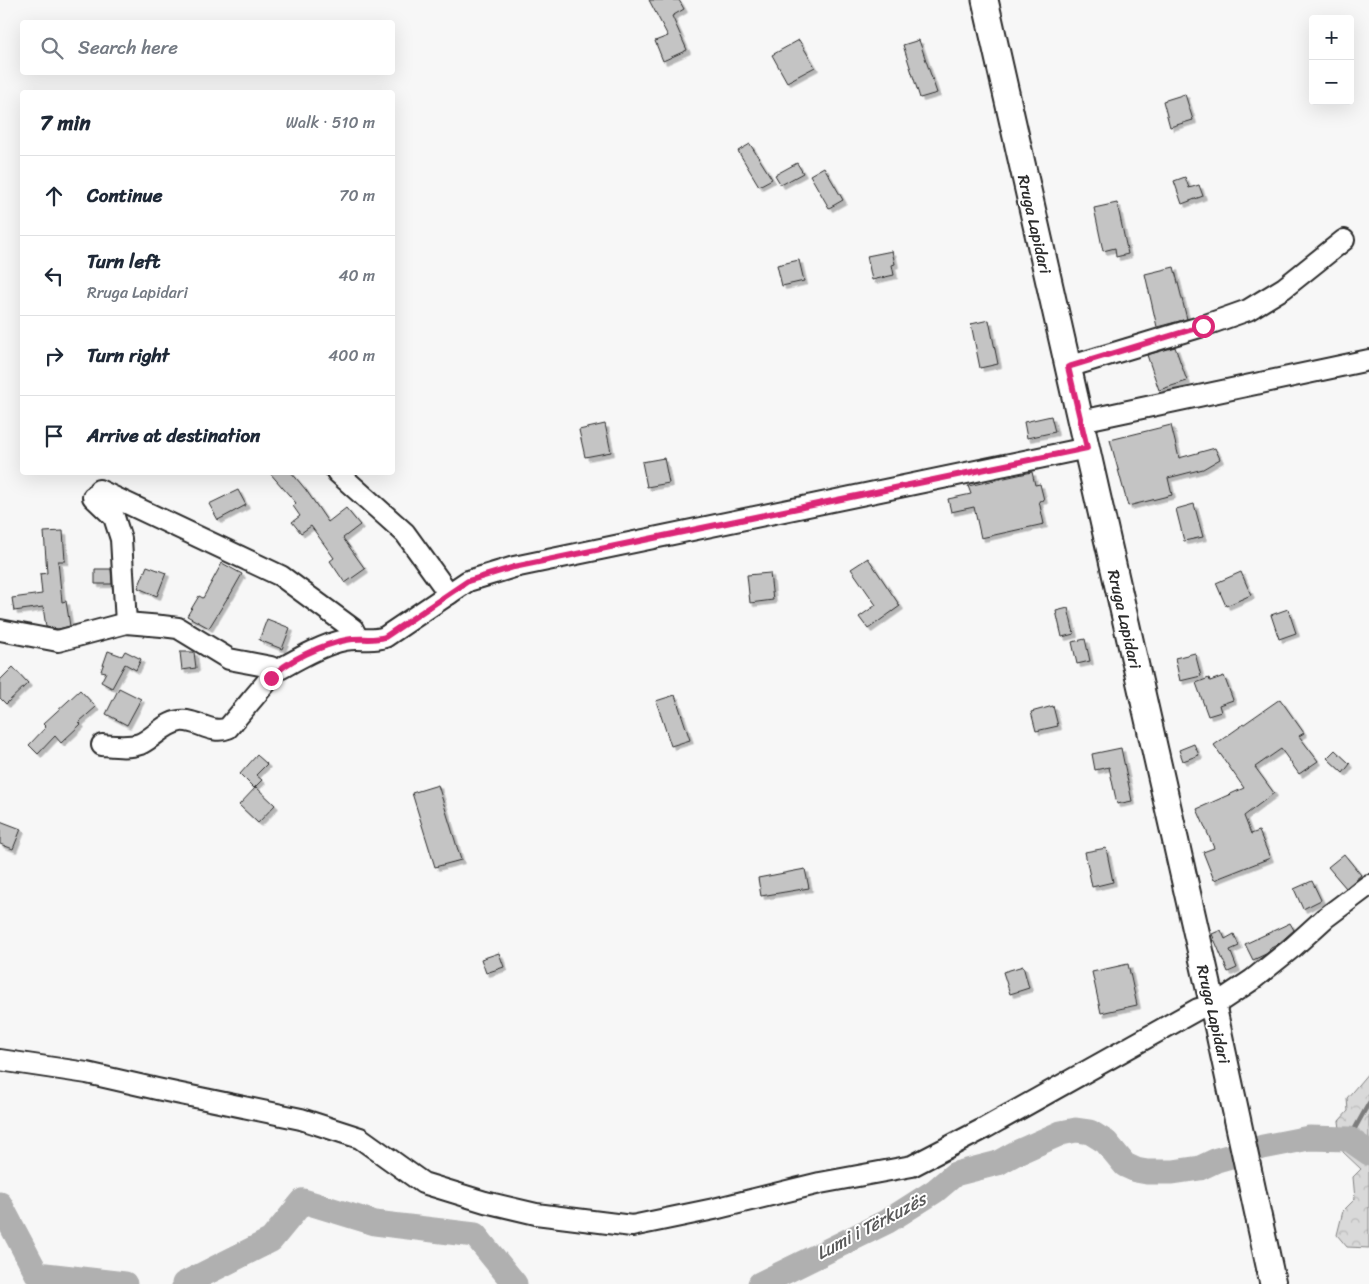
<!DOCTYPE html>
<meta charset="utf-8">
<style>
body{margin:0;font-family:Sriracha,sans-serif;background:#f6f6f7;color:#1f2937}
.controls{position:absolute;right:15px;top:15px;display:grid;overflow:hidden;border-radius:5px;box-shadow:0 5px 20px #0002}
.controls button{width:45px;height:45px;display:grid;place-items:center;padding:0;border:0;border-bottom:1px solid #e0e1e3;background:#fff;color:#1f2937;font:25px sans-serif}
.stop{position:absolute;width:15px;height:15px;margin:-11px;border:4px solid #db2777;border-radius:50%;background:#fff}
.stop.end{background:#db2777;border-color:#fff;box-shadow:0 1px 5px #0008}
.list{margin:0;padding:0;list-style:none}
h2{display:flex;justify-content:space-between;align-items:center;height:65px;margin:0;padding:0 20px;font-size:21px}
h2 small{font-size:16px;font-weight:400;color:#747a83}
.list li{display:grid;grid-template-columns:32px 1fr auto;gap:15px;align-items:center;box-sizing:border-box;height:80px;padding:0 20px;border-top:1px solid #e0e1e3}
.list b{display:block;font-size:19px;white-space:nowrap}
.list p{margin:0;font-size:16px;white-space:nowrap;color:#747a83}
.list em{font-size:16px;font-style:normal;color:#747a83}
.icon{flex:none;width:28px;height:28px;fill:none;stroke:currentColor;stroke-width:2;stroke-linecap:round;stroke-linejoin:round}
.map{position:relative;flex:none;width:1369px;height:1284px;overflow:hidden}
.search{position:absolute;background:#fff;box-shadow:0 5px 20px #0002;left:20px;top:20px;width:375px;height:55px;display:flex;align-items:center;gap:12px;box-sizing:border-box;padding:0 18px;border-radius:5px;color:#747a83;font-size:19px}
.panel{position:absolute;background:#fff;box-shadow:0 5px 20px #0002;left:20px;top:90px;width:375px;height:385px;border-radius:5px}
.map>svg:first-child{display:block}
</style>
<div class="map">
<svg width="1369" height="1284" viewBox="0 0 1369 1284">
<defs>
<pattern id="forest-crowns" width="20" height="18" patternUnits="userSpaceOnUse" patternTransform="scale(1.25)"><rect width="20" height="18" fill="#d9d9d9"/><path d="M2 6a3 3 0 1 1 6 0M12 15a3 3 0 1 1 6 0" fill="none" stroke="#bababa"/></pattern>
<filter id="shadow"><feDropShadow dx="3.5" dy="3.5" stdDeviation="0" flood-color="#0004"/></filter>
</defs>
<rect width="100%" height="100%" fill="#f7f7f7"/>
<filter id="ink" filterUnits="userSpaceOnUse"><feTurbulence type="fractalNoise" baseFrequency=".02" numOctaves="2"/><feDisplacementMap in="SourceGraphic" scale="10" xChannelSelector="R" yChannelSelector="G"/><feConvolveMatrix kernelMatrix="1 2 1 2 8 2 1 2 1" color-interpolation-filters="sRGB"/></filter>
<g filter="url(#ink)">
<path fill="url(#forest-crowns)" stroke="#828282" d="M 1369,1072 L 1369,1248 L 1347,1247 L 1337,1235 L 1343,1211 L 1355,1199 L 1353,1177 L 1361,1169 L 1343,1152 L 1339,1121 L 1348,1111 L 1347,1098 Z"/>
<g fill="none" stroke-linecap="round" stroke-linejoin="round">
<path stroke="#7b7b7b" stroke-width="4.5" d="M 1349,1139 L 1369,1103"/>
<g stroke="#b0b0b0" stroke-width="25">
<path d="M 0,1204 L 37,1274 L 125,1284"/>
<path d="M 184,1284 L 271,1240 L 303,1201 L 375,1223 L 475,1235 L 515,1284"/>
<path d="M 760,1284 L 888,1221 L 935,1191 L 955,1174 L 998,1163 L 1016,1153 L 1061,1133 L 1076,1130 L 1090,1132 L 1106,1142 L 1125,1165 L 1136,1170 L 1147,1172 L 1173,1172 L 1200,1168 L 1217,1160 L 1263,1147 L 1309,1138 L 1349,1139 L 1369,1153"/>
</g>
</g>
<g fill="#c4c4c4" stroke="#2b2b2b" filter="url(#shadow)">
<path d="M 649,0 L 679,0 L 684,9 L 672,16 L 687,50 L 663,61 L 655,41 L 668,36 Z"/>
<path d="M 799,40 L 815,67 L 787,82 L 772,55 Z"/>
<path d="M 919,40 L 937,93 L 920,98 L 903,45 Z"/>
<path d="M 1185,94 L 1193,120 L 1170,127 L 1163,101 Z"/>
<path d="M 750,144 L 772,179 L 759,186 L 738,151 Z"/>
<path d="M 797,163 L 803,173 L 781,185 L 775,175 Z"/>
<path d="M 824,167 L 843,200 L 829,208 L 810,175 Z"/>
<path d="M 1185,177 L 1189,188 L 1199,185 L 1203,196 L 1182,204 L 1174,181 Z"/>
<path d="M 1117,203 L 1128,254 L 1116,257 L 1115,248 L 1103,251 L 1094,208 Z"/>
<path d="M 892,251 L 895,264 L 892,265 L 894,275 L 872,280 L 867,256 Z"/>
<path d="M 799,260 L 804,281 L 782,286 L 777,265 Z"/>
<path d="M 1174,267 L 1187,319 L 1157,327 L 1145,274 Z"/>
<path d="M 989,320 L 998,364 L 980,368 L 971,324 Z"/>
<path d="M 1175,347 L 1187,381 L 1159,390 L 1147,355 Z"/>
<path d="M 1051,416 L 1055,432 L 1027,438 L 1024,422 Z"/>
<path d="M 605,424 L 611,452 L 585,457 L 579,430 Z"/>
<path d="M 1171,425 L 1179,458 L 1215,448 L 1220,459 L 1203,469 L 1168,478 L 1172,495 L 1128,506 L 1110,440 Z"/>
<path d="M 664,458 L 669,483 L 647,487 L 642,462 Z"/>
<path d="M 269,472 L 291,472 L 306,490 L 328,522 L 346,508 L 360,525 L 343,538 L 365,569 L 345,583 L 330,561 L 334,558 L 311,526 L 301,533 L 292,522 L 300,516 L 293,506 L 296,503 Z"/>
<path d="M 1032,472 L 1035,485 L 1040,484 L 1044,500 L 1039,501 L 1044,524 L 981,538 L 974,507 L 951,512 L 948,499 L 971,494 L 968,486 Z"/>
<path d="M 238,490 L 246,505 L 218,520 L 209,504 Z"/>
<path d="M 1194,504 L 1203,537 L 1184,541 L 1176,509 Z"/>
<path d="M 63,531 L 65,561 L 58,561 L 62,602 L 66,601 L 70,626 L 58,629 L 46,627 L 43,607 L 14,611 L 12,598 L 42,594 L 40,574 L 47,573 L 44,532 Z"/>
<path d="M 868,558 L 900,606 L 868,629 L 859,617 L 876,605 L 851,569 Z"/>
<path d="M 222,563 L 242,574 L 229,597 L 228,597 L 209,628 L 187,616 L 199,596 L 203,598 Z"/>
<path d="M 147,566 L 166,573 L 157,596 L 138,588 Z"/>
<path d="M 95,569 L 111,569 L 112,584 L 95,584 Z"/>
<path d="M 1241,572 L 1251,595 L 1226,606 L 1216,583 Z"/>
<path d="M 770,573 L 773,600 L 750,603 L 747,575 Z"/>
<path d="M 1068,608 L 1074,634 L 1062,637 L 1056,611 Z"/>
<path d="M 1288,609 L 1296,633 L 1279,639 L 1271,615 Z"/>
<path d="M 267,619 L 290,628 L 282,649 L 259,640 Z"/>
<path d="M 1085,639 L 1090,661 L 1077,664 L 1072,642 Z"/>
<path d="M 108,651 L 122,656 L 125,651 L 141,659 L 136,670 L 125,664 L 112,688 L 101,682 L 106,672 L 101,671 Z"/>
<path d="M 180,652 L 194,652 L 196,668 L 182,670 Z"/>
<path d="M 1195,653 L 1201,676 L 1180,681 L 1175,658 Z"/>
<path d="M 13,667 L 28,683 L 6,704 L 0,698 L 0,680 Z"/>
<path d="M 1224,676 L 1233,700 L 1219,705 L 1221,712 L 1208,716 L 1196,683 L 1209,678 L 1210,681 Z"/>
<path d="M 119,688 L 141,699 L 127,725 L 106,714 Z"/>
<path d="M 80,690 L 96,707 L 79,722 L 81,724 L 61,743 L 55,736 L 38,754 L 29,745 L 46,727 L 43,724 Z"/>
<path d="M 675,695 L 690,740 L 671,746 L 656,701 Z"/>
<path d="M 1280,699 L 1304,733 L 1299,736 L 1318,761 L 1299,774 L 1281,749 L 1255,767 L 1274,793 L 1244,816 L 1251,834 L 1259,831 L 1270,858 L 1214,880 L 1203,852 L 1214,848 L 1197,809 L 1244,788 L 1214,745 Z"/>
<path d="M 1053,706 L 1058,726 L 1036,731 L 1031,712 Z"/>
<path d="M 1194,744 L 1199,755 L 1183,761 L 1179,750 Z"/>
<path d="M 1121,748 L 1132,801 L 1117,804 L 1109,767 L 1095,770 L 1092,754 Z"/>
<path d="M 1335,750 L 1350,764 L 1343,773 L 1327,758 Z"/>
<path d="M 257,755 L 267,764 L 256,775 L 262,780 L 254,788 L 240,774 Z"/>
<path d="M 438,785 L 461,860 L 435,867 L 412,793 Z"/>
<path d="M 256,787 L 275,805 L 258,823 L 239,805 Z"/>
<path d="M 0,821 L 21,829 L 13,849 L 0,844 Z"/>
<path d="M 1106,848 L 1113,882 L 1092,887 L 1085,852 Z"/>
<path d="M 1344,854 L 1361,875 L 1346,888 L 1328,867 Z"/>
<path d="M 805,869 L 809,888 L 761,896 L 758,878 Z"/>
<path d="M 1312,881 L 1321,900 L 1303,909 L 1294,889 Z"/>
<path d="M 1290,923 L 1294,930 L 1277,945 L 1269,949 L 1270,951 L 1266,954 L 1253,960 L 1245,944 Z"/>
<path d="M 1221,930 L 1225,939 L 1234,934 L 1239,946 L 1230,950 L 1237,968 L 1228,972 L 1212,934 Z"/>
<path d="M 499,953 L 504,967 L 486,973 L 481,959 Z"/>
<path d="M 1128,964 L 1137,1005 L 1101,1013 L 1092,972 Z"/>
<path d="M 1023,966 L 1029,988 L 1010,994 L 1003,972 Z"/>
</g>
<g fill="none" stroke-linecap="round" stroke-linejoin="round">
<g stroke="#2b2b2b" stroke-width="24">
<g id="minor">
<path d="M 1068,367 L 1203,326 L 1248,310 L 1284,288 L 1344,240"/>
<path d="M 1081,421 L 1369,360"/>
<path d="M 337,472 L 405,533 L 449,594"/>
<path d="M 99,490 L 281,576 L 353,629 L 358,639"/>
<path d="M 93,497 L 114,517 L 121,539 L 126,623"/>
<path d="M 0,630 L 58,641 L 126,623 L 162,626 L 178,628 L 229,659 L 271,667 L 276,671 C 298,659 321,645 345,640 C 359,637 372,642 385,637 L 468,581 L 514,567 L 1087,448"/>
<path d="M 102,745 C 114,746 128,748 140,744 C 154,738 164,723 180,721 C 197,719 211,735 228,728 L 276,671"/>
<path d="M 0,1060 L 87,1073 L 157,1089 L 301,1119 L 360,1138 L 423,1183 L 485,1202 L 536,1214 L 632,1226 L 714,1209 L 820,1183 L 912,1166 L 985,1128 L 1198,1009 L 1213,1006 L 1252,980 L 1292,948 L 1325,918 L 1369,885"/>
</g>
</g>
<g stroke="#2b2b2b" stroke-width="29">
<path id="major" d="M 985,0 L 1213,1006 L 1273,1284"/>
</g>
<use href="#minor" stroke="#fff" stroke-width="20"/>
<use href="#major" stroke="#fff" stroke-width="25"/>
</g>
</g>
<g fill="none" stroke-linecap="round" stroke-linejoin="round" filter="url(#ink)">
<path stroke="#db2777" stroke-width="6" d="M 271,678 C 285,661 324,644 346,640 C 360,637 372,641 385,637 L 468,581 L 514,567 L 1087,448 L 1068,367 L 1203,326"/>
</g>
<g text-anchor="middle" stroke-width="4" stroke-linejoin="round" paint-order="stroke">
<g font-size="16" fill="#2b2b2b" stroke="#fff">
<text transform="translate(1035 224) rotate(77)" y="6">Rruga Lapidari</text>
<text transform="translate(1125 619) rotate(77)" y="6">Rruga Lapidari</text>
<text transform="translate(1214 1014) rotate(77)" y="6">Rruga Lapidari</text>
</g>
<g font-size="18" font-style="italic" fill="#5a5a5a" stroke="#fff">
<text transform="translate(871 1226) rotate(-28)" y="6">Lumi i Tërkuzës</text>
</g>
</g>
</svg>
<div class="controls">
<button>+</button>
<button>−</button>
</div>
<div class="stop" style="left:1203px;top:326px"></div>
<div class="stop end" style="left:271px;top:678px"></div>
<div class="search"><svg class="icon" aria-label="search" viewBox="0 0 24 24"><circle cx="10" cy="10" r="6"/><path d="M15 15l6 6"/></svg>Search here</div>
<section class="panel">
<h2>7 min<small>Walk · 510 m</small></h2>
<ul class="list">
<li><svg class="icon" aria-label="ahead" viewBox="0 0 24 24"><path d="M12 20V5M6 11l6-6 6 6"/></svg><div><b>Continue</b></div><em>70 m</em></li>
<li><svg class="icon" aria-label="left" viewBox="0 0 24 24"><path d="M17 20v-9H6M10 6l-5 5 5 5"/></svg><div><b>Turn left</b><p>Rruga Lapidari</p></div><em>40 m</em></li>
<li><svg class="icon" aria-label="right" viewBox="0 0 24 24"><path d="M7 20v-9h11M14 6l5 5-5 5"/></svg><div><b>Turn right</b></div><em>400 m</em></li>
<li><svg class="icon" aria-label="arrive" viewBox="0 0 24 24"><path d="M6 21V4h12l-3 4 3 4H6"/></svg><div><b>Arrive at destination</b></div></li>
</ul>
</section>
</div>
